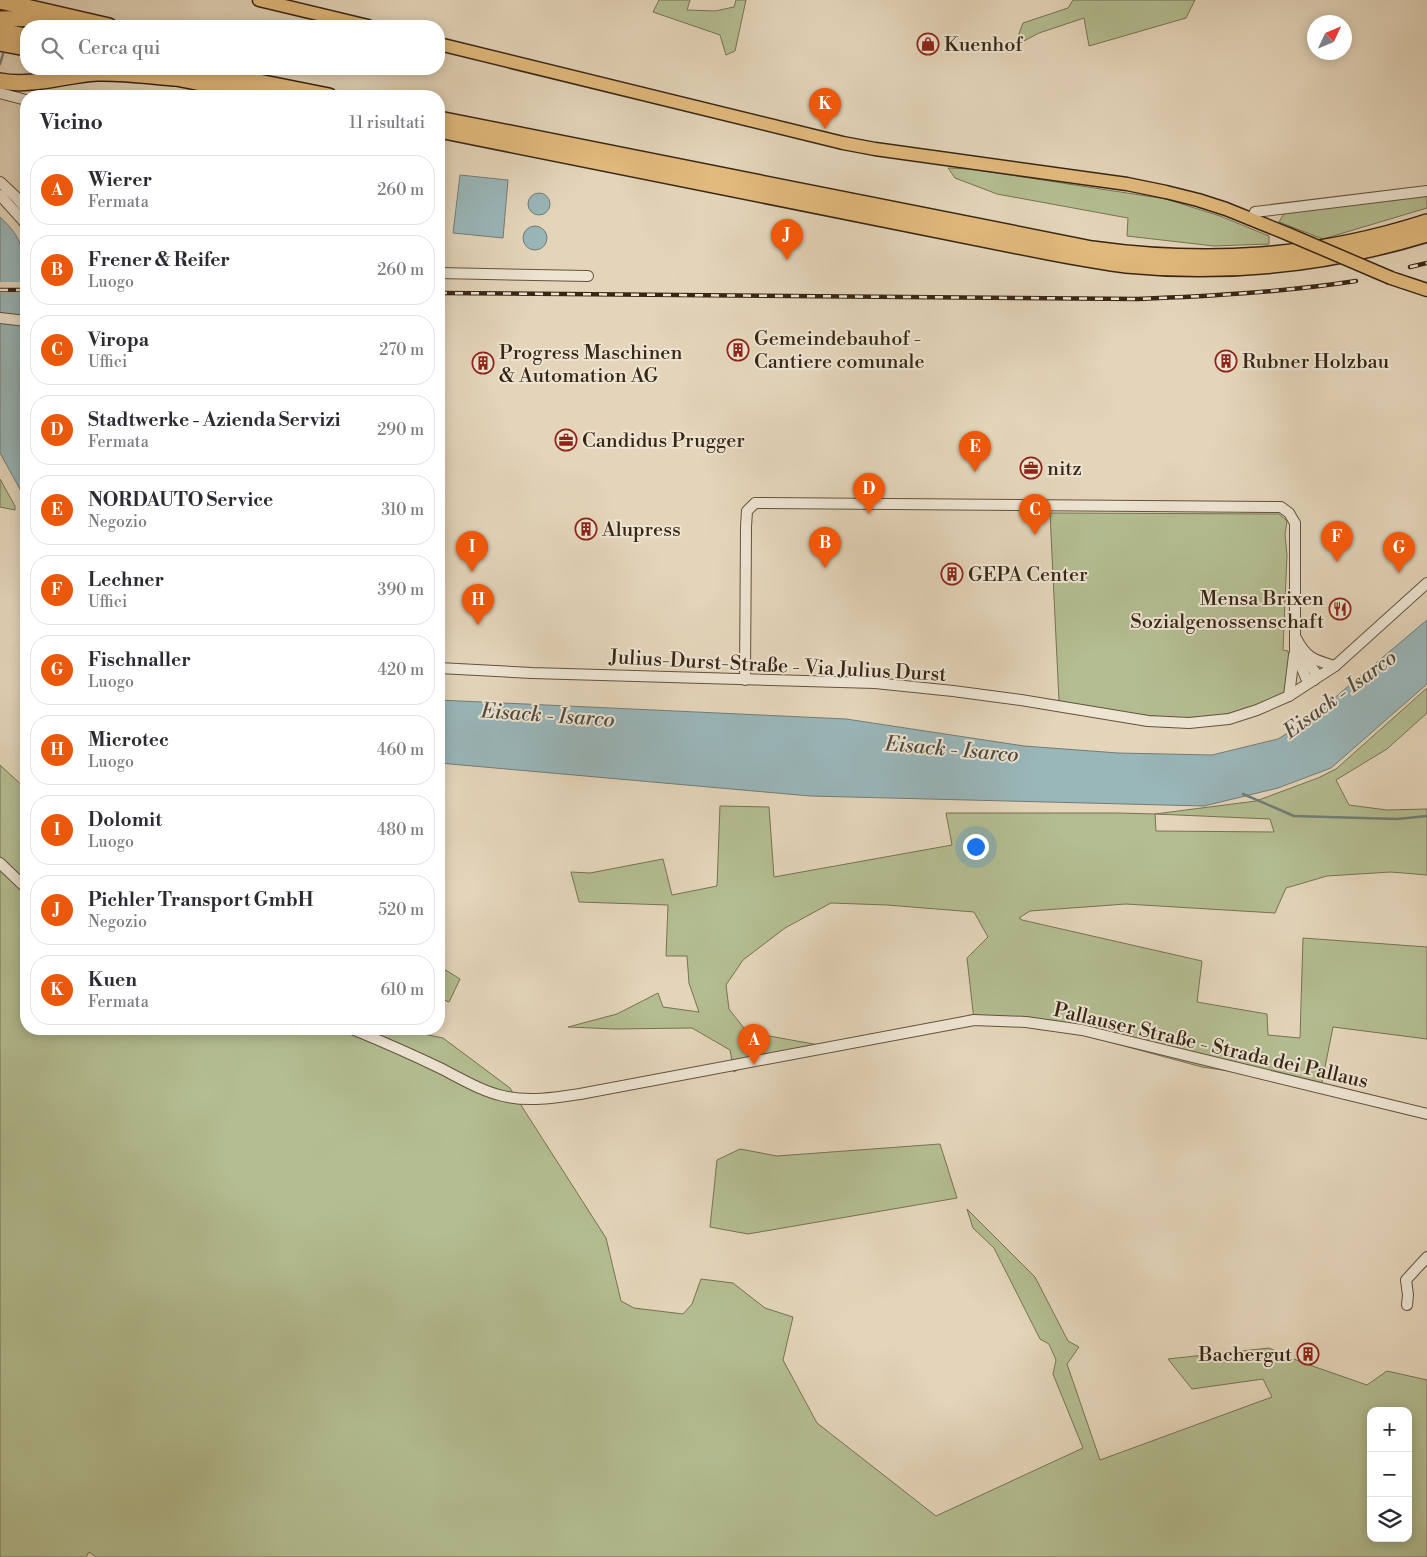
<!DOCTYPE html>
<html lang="it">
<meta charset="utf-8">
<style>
body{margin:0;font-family:"Libre Bodoni",serif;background:#f2f2f3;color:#2b2b33}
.controls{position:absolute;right:15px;bottom:15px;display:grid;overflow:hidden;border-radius:10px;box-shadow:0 2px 12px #0003}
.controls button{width:45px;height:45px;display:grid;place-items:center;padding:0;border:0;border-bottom:1px solid #e1e1e2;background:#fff;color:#2b2b33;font:25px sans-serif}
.compass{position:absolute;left:1307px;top:15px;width:45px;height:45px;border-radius:50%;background:#fff;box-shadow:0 2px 12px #0003;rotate:46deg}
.you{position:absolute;left:975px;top:846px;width:18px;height:18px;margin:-12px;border:4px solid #fff;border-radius:50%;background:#1a73e8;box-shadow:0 0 0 8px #1a73e833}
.badge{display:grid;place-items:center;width:32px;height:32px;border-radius:50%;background:#ea580c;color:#fff;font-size:16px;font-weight:700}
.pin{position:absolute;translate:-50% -41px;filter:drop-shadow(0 1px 2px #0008)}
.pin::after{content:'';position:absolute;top:26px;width:18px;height:15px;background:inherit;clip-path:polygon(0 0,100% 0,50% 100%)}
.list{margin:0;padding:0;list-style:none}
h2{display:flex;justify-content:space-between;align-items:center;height:65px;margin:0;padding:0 20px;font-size:21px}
h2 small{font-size:16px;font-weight:400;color:#7c7c81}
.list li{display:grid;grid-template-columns:32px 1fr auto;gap:15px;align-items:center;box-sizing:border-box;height:70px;margin:0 10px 10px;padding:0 10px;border:1px solid #e1e1e2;border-radius:20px}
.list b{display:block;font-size:19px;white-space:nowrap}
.list p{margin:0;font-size:16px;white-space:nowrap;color:#7c7c81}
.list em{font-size:16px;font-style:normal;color:#7c7c81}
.icon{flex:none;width:28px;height:28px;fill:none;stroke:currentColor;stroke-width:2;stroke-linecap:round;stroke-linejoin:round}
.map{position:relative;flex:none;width:1427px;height:1557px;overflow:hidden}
.search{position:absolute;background:#fff;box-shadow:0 2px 12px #0003;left:20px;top:20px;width:425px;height:55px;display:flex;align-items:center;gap:12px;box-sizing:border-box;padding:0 18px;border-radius:20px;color:#7c7c81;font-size:19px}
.panel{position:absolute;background:#fff;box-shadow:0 2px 12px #0003;left:20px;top:90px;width:425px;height:945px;border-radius:20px}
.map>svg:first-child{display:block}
</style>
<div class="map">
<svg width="1427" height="1557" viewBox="0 0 1427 1557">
<rect width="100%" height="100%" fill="#e4d5ba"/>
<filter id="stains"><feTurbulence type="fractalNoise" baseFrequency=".004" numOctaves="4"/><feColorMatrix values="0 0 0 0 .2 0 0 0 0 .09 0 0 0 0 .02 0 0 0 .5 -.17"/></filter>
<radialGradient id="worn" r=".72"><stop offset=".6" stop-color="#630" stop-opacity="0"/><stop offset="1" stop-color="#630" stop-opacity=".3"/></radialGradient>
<g fill="#b3bd91" stroke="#767253" fill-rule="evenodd">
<path d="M 659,0 L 690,0 L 687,10 L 715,11 L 734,7 L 736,0 L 746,0 L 735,51 L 726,55 L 720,35 L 653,12 Z"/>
<path d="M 1073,0 L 1195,0 L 1186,18 L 1089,46 L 1084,18 L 1039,33 L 1020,43 L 1017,39 L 1023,23 L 1068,8 Z"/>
<path d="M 948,168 L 971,169 L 1166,199 L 1220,216 L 1269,236 L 1269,244 L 1214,246 L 1127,236 L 1128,218 L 997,194 L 955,178 Z"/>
<path d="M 1427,187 L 1427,208 L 1323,239 L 1279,222 L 1286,210 Z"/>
<path d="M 0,479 L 15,506 L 15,510 L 0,507 Z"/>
<path d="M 1050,513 L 1279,514 L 1287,521 L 1285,534 L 1287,555 L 1283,650 L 1288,651 C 1291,669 1291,677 1283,694 C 1269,700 1255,708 1240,711 C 1177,726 1121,712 1059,701 Z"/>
<path d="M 1427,688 L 1427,713 L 1387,749 L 1336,780 L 1349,805 L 1387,810 L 1427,809 L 1427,875 L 1391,872 L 1327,876 L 1286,888 L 1275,913 L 1126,904 L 1030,911 L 1019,918 L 1022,920 L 1202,961 L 1197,1002 L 1267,1014 L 1268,1035 L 1300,1038 L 1303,938 L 1427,947 L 1427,1039 L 1333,1027 L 1321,1087 L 1289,1080 L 1202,1067 L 1069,1031 L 974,1020 L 967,958 L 988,937 L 974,912 L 887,905 L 831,903 L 785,928 L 743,960 L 726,985 L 729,1009 L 747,1032 L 830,1047 L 753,1061 L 734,1072 L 730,1050 L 692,1028 L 615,1029 L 568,1027 L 617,1014 L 658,993 L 663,1007 L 699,1012 L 689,983 L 687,956 L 666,956 L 668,905 L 579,902 L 571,872 L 590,873 L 663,859 L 672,895 L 717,886 L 720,806 L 769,807 L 774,877 L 952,845 L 946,813 L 1118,813 L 1155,814 L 1256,801 L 1318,778 L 1336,769 ZM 1155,814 L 1270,819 L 1274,832 L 1156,831 Z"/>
<path d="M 0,765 L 26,789 L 26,1029 L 399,1029 L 443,1038 L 510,1088 L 606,1238 L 621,1301 L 634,1308 L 683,1314 L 692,1304 L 701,1279 L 733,1283 L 765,1308 L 793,1317 L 783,1360 L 817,1423 L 936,1516 L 1083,1448 L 1053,1374 L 1056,1360 L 1049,1344 L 1040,1339 L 994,1248 L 973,1228 L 967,1209 L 1035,1277 L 1068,1341 L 1079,1347 L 1067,1364 L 1100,1460 L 1272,1397 L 1263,1379 L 1192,1389 L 1168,1359 L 1269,1348 L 1301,1362 L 1367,1385 L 1387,1371 L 1427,1380 L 1427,1557 L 96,1557 L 89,1552 L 86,1557 L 0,1557 ZM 1371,1411 L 1408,1411 L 1408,1538 L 1371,1538 Z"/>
<path d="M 439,966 L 460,979 L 449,1002 L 439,998 Z"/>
<path d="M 940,1144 L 957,1198 L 748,1234 L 710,1227 L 717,1160 L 740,1149 L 777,1156 Z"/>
</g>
<g fill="#99b6b9" stroke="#727c77">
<path d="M 460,175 L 508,180 L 503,238 L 453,233 Z"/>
<circle cx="539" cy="204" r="11"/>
<path d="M 0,217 C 19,234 23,247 26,271 L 26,500 L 0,453 Z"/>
<circle cx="535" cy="238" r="12"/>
<path d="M 1427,620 L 1427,684 L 1331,768 L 1278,788 L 1204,806 L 810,796 L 439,763 L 439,700 L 846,719 L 1024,746 L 1118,753 L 1212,755 L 1278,739 L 1307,721 Z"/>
</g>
<rect fill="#e4d5ba" x="0" y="282" width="26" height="11"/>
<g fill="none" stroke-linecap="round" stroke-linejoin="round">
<g stroke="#727c77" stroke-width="2.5">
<path d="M 0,64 L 3,54"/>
<path d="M 1243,794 L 1294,816 L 1397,819 L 1427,816"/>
</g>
<g stroke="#63523e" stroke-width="12">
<g id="minor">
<path d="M 0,93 L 26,100"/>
<path d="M 0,182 L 16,197 L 26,209"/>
<path d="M 0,195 L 26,224"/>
<path d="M 1252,219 L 1255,212 L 1427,191"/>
<path d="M 439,273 L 588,276"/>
<path d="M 0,318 L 26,321"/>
<path d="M 1296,638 C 1306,658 1314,660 1335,666"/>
<path d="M 1303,653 L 1306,660 L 1316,673 L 1314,680"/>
<path d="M 439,668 L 532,673 L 875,683 L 953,691 L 1021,700 L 1148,721 L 1189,723 L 1229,719 L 1257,710 L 1289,696 L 1335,666 L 1427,583"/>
<path d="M 745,680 L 746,527 L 747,511 L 755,503 L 1281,507 L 1289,513 L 1295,523 L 1295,652 L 1306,678 L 1314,680"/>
<path d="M 1289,696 L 1294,655"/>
<path d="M 0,863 L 26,888"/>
<path d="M 352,1029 C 381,1041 411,1054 440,1068 C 460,1078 481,1091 503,1096 C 528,1102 554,1098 580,1094 L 974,1020 L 1026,1022 L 1082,1030 L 1427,1114"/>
<path d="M 1407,1305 L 1408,1295 L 1406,1280 L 1427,1257"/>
</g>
</g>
<g stroke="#382615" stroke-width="15">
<g id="major">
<path d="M 259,0 L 368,26"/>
<path d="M 439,44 L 843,143 L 875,149 L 1127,184 L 1166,192 L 1198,200 L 1226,209 L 1288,234"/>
<path d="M 1391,278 L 1427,290"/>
</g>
</g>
<g stroke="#382615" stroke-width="18">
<g id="highway">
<path d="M 0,1 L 109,26"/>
<path d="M 0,19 L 52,18"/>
<path d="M 0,31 L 26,36"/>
<path d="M 0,43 L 26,48"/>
<path d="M 192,69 L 329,96"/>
<path d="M 166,76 L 267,96"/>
<path d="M 0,81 C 33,87 64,75 97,73 C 122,72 149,76 175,78"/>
<path d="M 439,119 L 1092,249 C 1207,265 1316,258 1427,222"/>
<path d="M 439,130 L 1048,252 C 1074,257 1100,262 1126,265 C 1229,275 1329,264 1427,234"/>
</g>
</g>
<use href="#minor" stroke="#ede4d2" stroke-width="10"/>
<use href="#major" stroke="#e2ba7d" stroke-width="12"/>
<use href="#highway" stroke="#e2ba7d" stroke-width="15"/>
<g stroke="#382615" stroke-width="4.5">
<g id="rail">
<path d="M 1410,267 L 1427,263"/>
<path d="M 0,290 L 26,290"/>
<path d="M 439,293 L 1138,299 C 1211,296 1284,292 1356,281"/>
</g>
</g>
<use href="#rail" stroke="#ede4d2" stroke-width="2.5" stroke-dasharray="8" stroke-linecap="butt"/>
<g stroke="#382615" stroke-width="15" stroke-linecap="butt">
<path id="major-bridge" d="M 1288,234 L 1391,278"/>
</g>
<use href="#major-bridge" stroke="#e2ba7d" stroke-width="12"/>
</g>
<defs>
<g id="shop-ring" transform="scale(1.125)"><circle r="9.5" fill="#ede4d2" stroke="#8f2418" stroke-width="1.5"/><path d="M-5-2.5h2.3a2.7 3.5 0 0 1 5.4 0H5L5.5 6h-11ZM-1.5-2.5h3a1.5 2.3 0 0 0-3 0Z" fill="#8f2418"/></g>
<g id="building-ring" transform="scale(1.125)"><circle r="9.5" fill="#ede4d2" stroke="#8f2418" stroke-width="1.5"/><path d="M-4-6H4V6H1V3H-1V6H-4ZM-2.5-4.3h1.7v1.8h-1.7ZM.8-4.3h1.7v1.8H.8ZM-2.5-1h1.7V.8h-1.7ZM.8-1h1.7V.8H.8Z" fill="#8f2418"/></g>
<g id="office-ring" transform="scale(1.125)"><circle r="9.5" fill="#ede4d2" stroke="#8f2418" stroke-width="1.5"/><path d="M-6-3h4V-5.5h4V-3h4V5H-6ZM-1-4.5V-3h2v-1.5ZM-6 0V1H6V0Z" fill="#8f2418"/></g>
<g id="restaurant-ring" transform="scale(1.125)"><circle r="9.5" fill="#ede4d2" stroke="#8f2418" stroke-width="1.5"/><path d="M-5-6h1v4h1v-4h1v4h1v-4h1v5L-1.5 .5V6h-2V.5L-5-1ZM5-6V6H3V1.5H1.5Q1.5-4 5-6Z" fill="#8f2418"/></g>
</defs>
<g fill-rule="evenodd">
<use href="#shop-ring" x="928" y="44"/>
<use href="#building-ring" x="738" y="350"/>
<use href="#building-ring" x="1226" y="361"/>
<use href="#building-ring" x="483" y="363"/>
<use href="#office-ring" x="566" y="440"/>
<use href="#office-ring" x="1031" y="468"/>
<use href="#building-ring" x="586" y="529"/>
<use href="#building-ring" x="952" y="574"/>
<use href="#restaurant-ring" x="1340" y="609"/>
<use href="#building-ring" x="1308" y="1354"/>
</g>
<g text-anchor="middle" stroke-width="4" stroke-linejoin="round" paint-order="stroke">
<g font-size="20" fill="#382615" stroke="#ede4d2" text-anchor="start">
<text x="944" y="51">Kuenhof</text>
<text x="754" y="345">Gemeindebauhof -<tspan x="754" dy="23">Cantiere comunale</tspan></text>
<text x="499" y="359">Progress Maschinen<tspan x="499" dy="23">&amp; Automation AG</tspan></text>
<text x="1242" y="368">Rubner Holzbau</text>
<text x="582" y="447">Candidus Prugger</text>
<text x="1047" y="475">nitz</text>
<text x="602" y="536">Alupress</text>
<text x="968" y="581">GEPA Center</text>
<text x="1324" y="605" text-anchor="end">Mensa Brixen<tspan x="1324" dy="23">Sozialgenossenschaft</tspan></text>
<text x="1292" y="1361" text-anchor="end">Bachergut</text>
</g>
<g font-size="20" fill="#382615" stroke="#ede4d2">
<text transform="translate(778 665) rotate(3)" y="7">Julius-Durst-Straße - Via Julius Durst</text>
<text transform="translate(1211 1045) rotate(13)" y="7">Pallauser Straße - Strada dei Pallaus</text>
</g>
<g font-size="21" font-style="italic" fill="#504a3e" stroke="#ede4d2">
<text transform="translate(1340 694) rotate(-36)" y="7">Eisack - Isarco</text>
<text transform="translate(548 715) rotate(4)" y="7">Eisack - Isarco</text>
<text transform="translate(952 749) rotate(5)" y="7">Eisack - Isarco</text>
</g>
</g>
<rect width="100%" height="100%" filter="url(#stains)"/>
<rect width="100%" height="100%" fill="url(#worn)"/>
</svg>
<div class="controls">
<button>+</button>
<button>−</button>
<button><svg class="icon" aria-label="layers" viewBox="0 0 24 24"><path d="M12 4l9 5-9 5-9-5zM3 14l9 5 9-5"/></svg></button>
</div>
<svg class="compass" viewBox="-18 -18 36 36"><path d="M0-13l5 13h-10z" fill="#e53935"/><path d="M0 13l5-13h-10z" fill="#7c7c81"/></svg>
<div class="you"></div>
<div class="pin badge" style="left:754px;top:1065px">A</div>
<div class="pin badge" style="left:825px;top:568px">B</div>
<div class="pin badge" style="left:1035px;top:535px">C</div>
<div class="pin badge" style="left:869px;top:514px">D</div>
<div class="pin badge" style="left:975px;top:472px">E</div>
<div class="pin badge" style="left:1337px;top:562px">F</div>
<div class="pin badge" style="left:1399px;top:573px">G</div>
<div class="pin badge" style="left:478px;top:625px">H</div>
<div class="pin badge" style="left:472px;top:572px">I</div>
<div class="pin badge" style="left:787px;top:260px">J</div>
<div class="pin badge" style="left:825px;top:129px">K</div>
<div class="search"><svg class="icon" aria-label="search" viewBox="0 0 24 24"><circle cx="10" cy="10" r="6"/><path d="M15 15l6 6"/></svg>Cerca qui</div>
<section class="panel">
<h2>Vicino<small>11 risultati</small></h2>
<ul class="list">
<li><span class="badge">A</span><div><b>Wierer</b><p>Fermata</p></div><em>260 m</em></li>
<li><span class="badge">B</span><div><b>Frener &amp; Reifer</b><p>Luogo</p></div><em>260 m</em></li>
<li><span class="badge">C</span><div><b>Viropa</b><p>Uffici</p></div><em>270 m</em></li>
<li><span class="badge">D</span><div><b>Stadtwerke - Azienda Servizi</b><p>Fermata</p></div><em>290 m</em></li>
<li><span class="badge">E</span><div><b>NORDAUTO Service</b><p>Negozio</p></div><em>310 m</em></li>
<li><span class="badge">F</span><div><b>Lechner</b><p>Uffici</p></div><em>390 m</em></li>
<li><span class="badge">G</span><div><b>Fischnaller</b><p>Luogo</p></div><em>420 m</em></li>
<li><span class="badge">H</span><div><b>Microtec</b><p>Luogo</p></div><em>460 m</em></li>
<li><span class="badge">I</span><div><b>Dolomit</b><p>Luogo</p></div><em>480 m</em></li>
<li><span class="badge">J</span><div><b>Pichler Transport GmbH</b><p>Negozio</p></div><em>520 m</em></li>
<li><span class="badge">K</span><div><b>Kuen</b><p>Fermata</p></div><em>610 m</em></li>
</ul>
</section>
</div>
